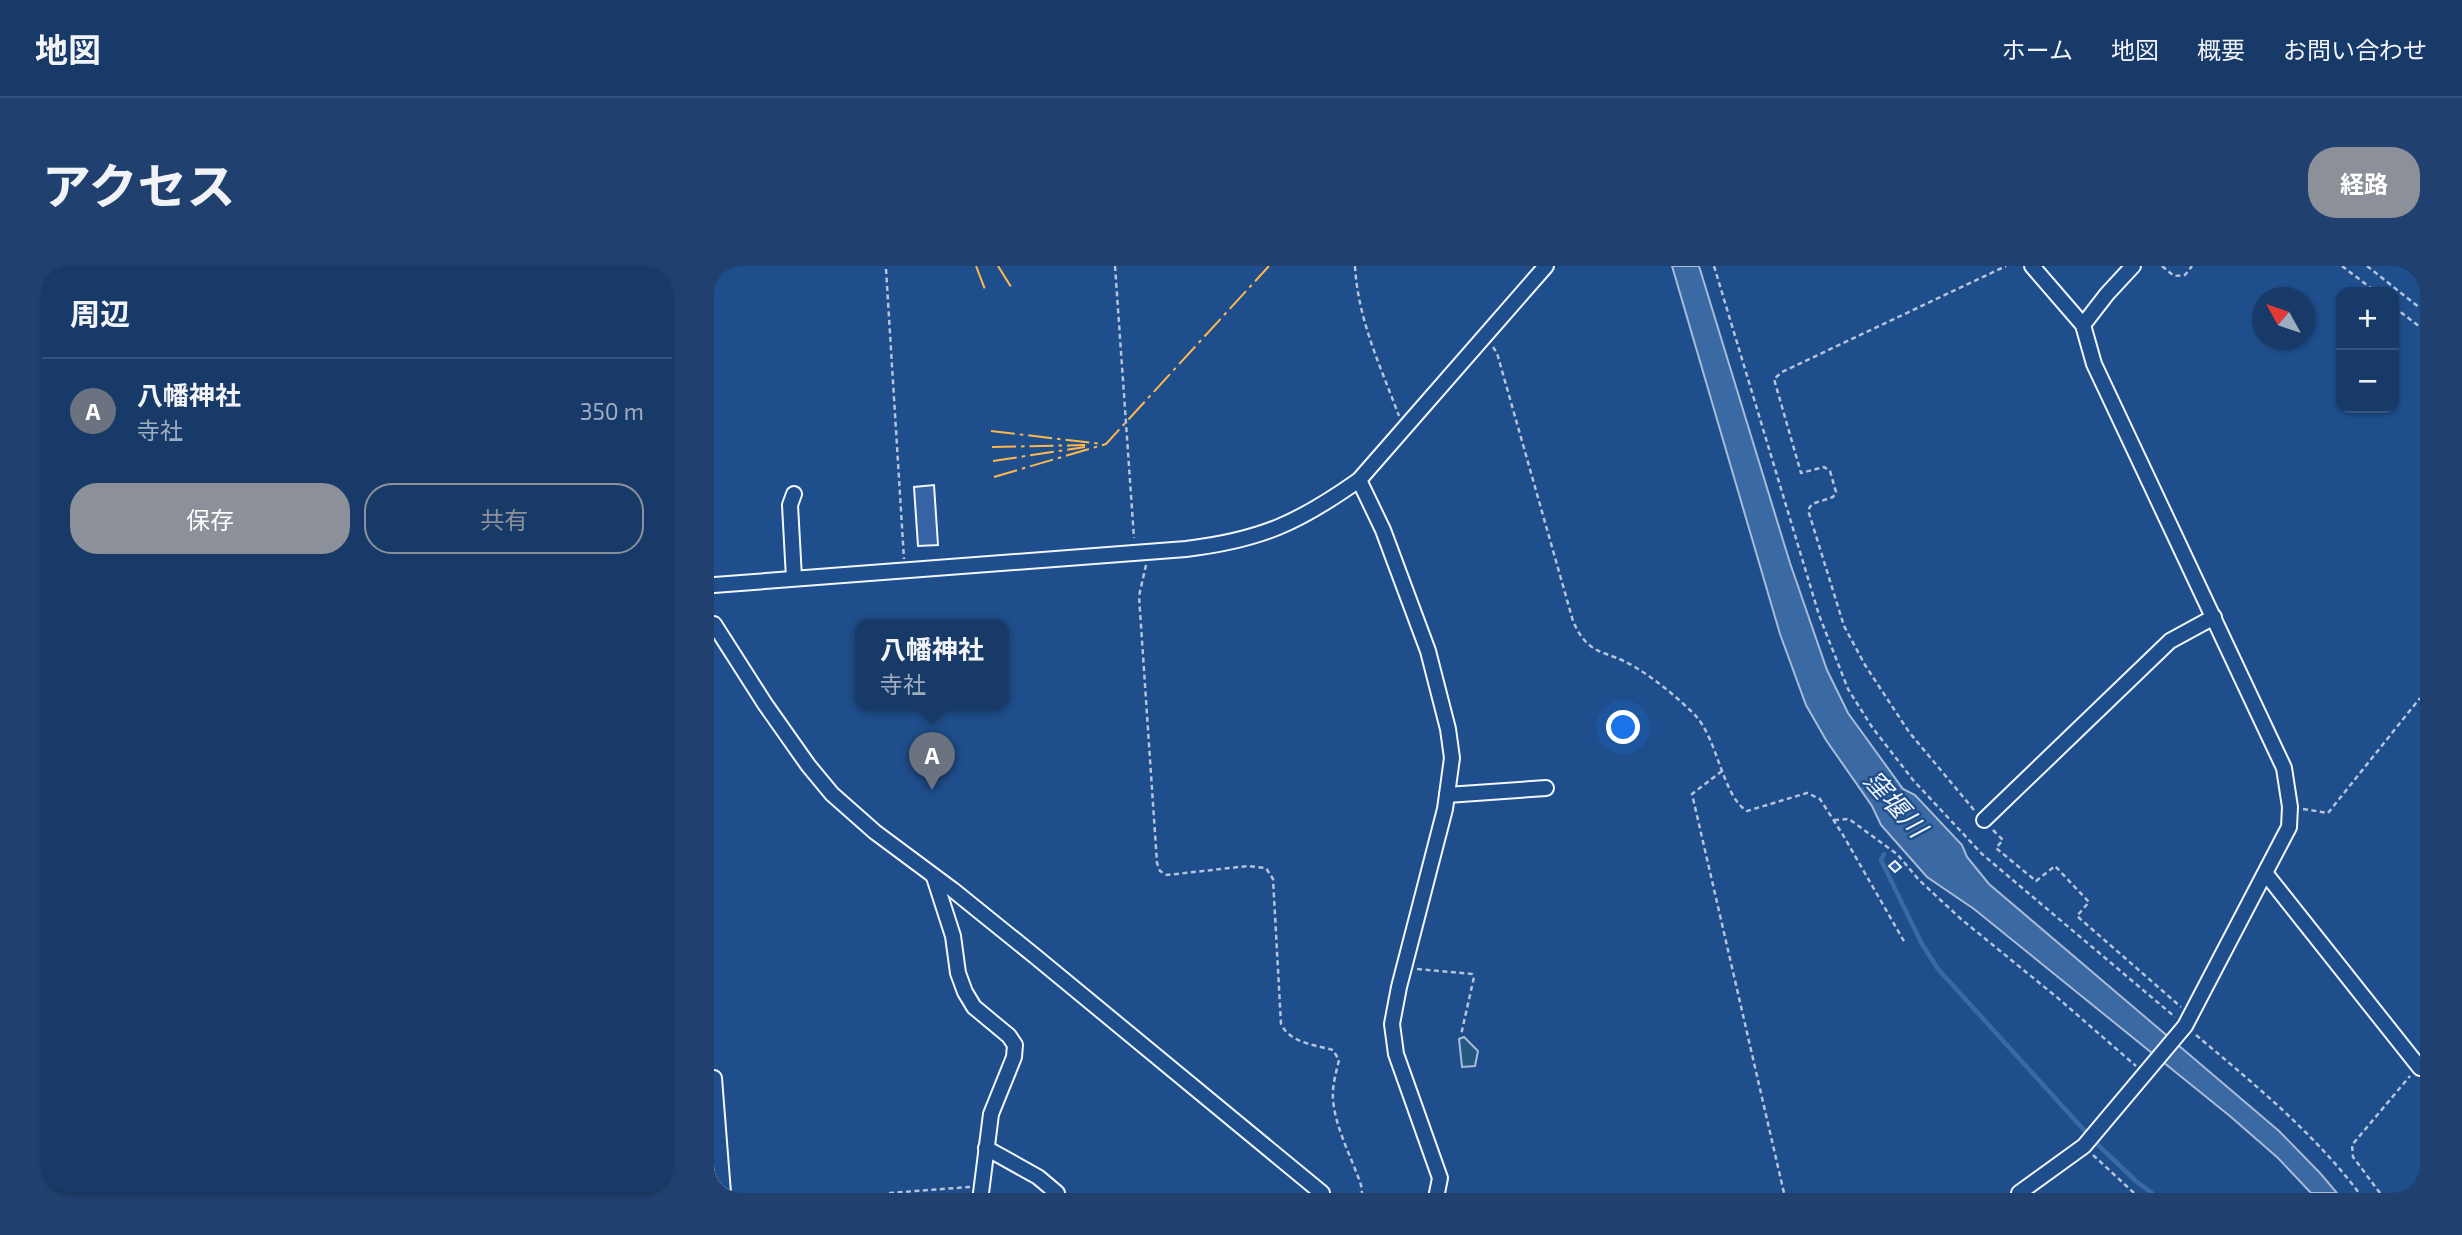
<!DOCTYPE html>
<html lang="ja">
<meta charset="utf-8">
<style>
body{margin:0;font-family:"Exo 2","Noto Sans JP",sans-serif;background:#20416f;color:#f1f3f6}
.controls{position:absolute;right:21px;top:21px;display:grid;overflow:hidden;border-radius:14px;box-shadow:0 2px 5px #0004}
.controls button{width:63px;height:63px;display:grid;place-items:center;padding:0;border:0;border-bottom:2px solid #36547d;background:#173a69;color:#f1f3f6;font:35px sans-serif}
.compass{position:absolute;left:1538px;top:21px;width:63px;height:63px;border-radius:50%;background:#173a69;box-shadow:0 2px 5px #0004;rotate:310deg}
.you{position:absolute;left:910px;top:462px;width:24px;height:24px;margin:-18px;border:5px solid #fff;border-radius:50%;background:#1a73e8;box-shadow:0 0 0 10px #1a73e833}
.badge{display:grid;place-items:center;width:46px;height:46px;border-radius:50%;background:#8c9099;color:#fff;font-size:23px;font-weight:700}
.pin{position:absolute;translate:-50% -58px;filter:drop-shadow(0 2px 4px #0008)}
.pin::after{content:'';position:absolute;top:37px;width:24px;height:21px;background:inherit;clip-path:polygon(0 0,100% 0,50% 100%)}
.popup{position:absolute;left:141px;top:353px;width:154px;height:91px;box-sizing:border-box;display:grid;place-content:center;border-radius:14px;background:#173a69;filter:drop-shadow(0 2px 5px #0005);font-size:23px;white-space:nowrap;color:#9eadc0}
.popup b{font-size:26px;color:#f1f3f6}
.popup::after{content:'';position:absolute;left:50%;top:100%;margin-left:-14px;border:14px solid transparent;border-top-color:#173a69}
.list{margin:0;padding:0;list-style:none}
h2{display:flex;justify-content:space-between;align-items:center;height:91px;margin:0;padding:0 28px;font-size:30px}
h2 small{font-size:23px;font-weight:400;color:#9eadc0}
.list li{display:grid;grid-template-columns:46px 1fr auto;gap:21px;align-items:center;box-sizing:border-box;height:105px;padding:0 28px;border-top:2px solid #36547d}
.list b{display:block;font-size:26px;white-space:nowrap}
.list p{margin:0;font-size:23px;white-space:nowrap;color:#9eadc0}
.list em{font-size:23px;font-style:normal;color:#9eadc0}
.actions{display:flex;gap:14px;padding:21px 28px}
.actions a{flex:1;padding:16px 0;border:2px solid #8c9099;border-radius:28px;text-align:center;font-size:24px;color:#8c9099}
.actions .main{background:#8c9099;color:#fff}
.map{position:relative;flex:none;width:1706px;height:927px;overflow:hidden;border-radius:28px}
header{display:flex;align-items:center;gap:42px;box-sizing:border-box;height:98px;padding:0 35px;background:#173a69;border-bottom:2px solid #36547d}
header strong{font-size:33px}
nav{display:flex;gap:38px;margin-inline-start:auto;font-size:24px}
.intro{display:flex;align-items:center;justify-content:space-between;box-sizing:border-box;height:168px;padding:0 42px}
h1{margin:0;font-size:49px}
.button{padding:18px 32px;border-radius:28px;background:#8c9099;color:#fff;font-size:24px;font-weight:700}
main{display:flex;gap:42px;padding:0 42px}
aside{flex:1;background:#173a69;border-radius:28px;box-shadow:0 2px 5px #0004}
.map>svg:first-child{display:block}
</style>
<header>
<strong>地図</strong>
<nav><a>ホーム</a><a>地図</a><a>概要</a><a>お問い合わせ</a></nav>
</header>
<div class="intro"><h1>アクセス</h1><a class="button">経路</a></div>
<main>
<aside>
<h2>周辺<small></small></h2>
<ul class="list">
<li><span class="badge" style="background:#6b7280">A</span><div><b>八幡神社</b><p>寺社</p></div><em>350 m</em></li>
</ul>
<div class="actions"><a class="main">保存</a><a>共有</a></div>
</aside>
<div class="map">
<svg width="1706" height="927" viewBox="0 0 1706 927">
<rect width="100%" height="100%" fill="#1f4e8c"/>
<path fill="#245a82" stroke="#a8bbd7" stroke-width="2" d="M 750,771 L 764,785 L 761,800 L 748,801 L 745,773 Z"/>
<path fill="#3b69a3" stroke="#a8bbd7" stroke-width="2" d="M 958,0 L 985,0 L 1076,297 L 1113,404 L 1134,447 L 1189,523 L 1201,529 L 1248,579 L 1253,591 L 1275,618 L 1565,865 L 1606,907 L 1623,927 L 1597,927 L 1564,892 L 1517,851 L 1260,643 L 1213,611 L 1167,559 L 1158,540 L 1112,474 L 1092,439 L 1066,368 Z"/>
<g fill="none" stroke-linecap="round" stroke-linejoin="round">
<g stroke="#3b69a3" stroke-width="4.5">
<path d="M 1170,588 L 1167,594 L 1208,678 L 1224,703 L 1371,865"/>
<path d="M 1383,878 L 1423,916 L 1438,927"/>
</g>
</g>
<g fill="#3563a3" stroke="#f2f6ff" stroke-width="2">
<path d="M 220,219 L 224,279 L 204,280 L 200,221 Z"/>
<path d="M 1181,595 L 1187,601 L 1181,606 L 1175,600 Z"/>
</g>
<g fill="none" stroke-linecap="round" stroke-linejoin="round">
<g stroke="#f2f6ff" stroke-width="18">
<g id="minor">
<path d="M 1369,59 L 1393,28 L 1419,0"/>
<path d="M 645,214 L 669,264 L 714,385 L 734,463 L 738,492 L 731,543 L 685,721 L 678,758 L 682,788 L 726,912 L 723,927"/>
<path d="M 80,228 L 76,239 L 80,312"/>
<path d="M 0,319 L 472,283 C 547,274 584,257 645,214 L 832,0"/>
<path d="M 0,358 L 51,438 L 94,499 L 118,528 L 161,566 L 239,624 L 322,691 L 608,927"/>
<path d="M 733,529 L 832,522"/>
<path d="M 1270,554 L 1456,375 L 1500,351"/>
<path d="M 1552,608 L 1706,802"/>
<path d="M 220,611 L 239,670 L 244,707 L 251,726 L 260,741 L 295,770 L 301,779 L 300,791 L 277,848 L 267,927"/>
<path d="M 0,812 L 9,927"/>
<path d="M 272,882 L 324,911 L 343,927"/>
<path d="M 1305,927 L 1370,880 L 1471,760 L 1575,561 L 1576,541 L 1570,502 L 1380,98 L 1369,59 L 1318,0"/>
</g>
</g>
<g stroke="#b3c4dc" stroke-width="2.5" stroke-dasharray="5 3.5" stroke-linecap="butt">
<path d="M 401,0 L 420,272"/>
<path d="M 641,0 C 644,54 666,99 685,150"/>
<path d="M 1000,0 L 1105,349 L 1134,423 L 1158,461 L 1199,514 L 1268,588 L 1461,751"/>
<path d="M 1448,0 L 1460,10 L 1471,9 L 1478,0"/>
<path d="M 1628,0 L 1662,26"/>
<path d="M 1653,0 L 1706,42"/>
<path d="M 172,3 L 190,293"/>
<path d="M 1680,41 L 1706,61"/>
<path d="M 779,81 L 783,87 L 859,355 C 875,392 892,383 921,401 C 941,413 963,431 980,448 C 1004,472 1008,530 1033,545 L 1093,527 L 1106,533 L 1129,569 L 1191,677"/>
<path d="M 432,299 L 425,330 L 443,597 L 446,605 L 453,609 L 534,600 L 552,602 L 559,613 L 567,758 C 576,777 601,779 619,784 L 625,794 C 622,807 618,820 619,833 C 621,862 638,892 647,919 L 648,927"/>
<path d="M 1008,505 L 978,528 L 1070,927"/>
<path d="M 1589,543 L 1614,547 L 1706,432"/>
<path d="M 1260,544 L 1195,466 L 1151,399 L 1130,360 L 1094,244 L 1098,238 L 1119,231 L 1122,226 L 1116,205 L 1110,201 L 1087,207 L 1060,113 L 1068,106 L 1292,0"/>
<path d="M 1120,554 L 1135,553 L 1183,588 L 1205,614 L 1247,653 L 1345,733 L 1422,800"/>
<path d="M 1279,564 L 1289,574 L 1282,582 L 1322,615 L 1341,600 L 1375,636 L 1363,650 L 1467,741"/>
<path d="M 703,703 L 758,708 L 760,711 L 747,769"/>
<path d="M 1482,769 C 1540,818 1599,866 1645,927"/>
<path d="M 1379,889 L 1420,927"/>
<path d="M 175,927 L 256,921"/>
<path d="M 1666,927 L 1639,891 L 1638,879 L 1696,810"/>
</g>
<use href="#minor" stroke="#1f4e8c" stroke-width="14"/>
<g stroke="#ffb74d" stroke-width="2" stroke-dasharray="24 5 3.5 5" stroke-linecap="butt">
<path d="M 262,0 L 272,26"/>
<path d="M 284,0 L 299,24"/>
<path d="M 277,165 L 388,178"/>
<path d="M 278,181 L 371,179"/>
<path d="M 279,195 L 371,181"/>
<path d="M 280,211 L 392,178 L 555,0"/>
</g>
</g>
<g text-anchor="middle" stroke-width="5" stroke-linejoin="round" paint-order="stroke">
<g font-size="26" font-style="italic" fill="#f2f6ff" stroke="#1f4e8c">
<text transform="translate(1181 538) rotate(48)" y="9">窪堰川</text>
</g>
</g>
</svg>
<div class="controls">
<button>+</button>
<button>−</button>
</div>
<svg class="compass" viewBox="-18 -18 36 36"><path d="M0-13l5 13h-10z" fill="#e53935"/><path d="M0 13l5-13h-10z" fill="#9eadc0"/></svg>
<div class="you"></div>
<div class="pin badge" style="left:218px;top:524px;background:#6b7280">A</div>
<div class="popup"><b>八幡神社</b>寺社</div>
</div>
</main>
